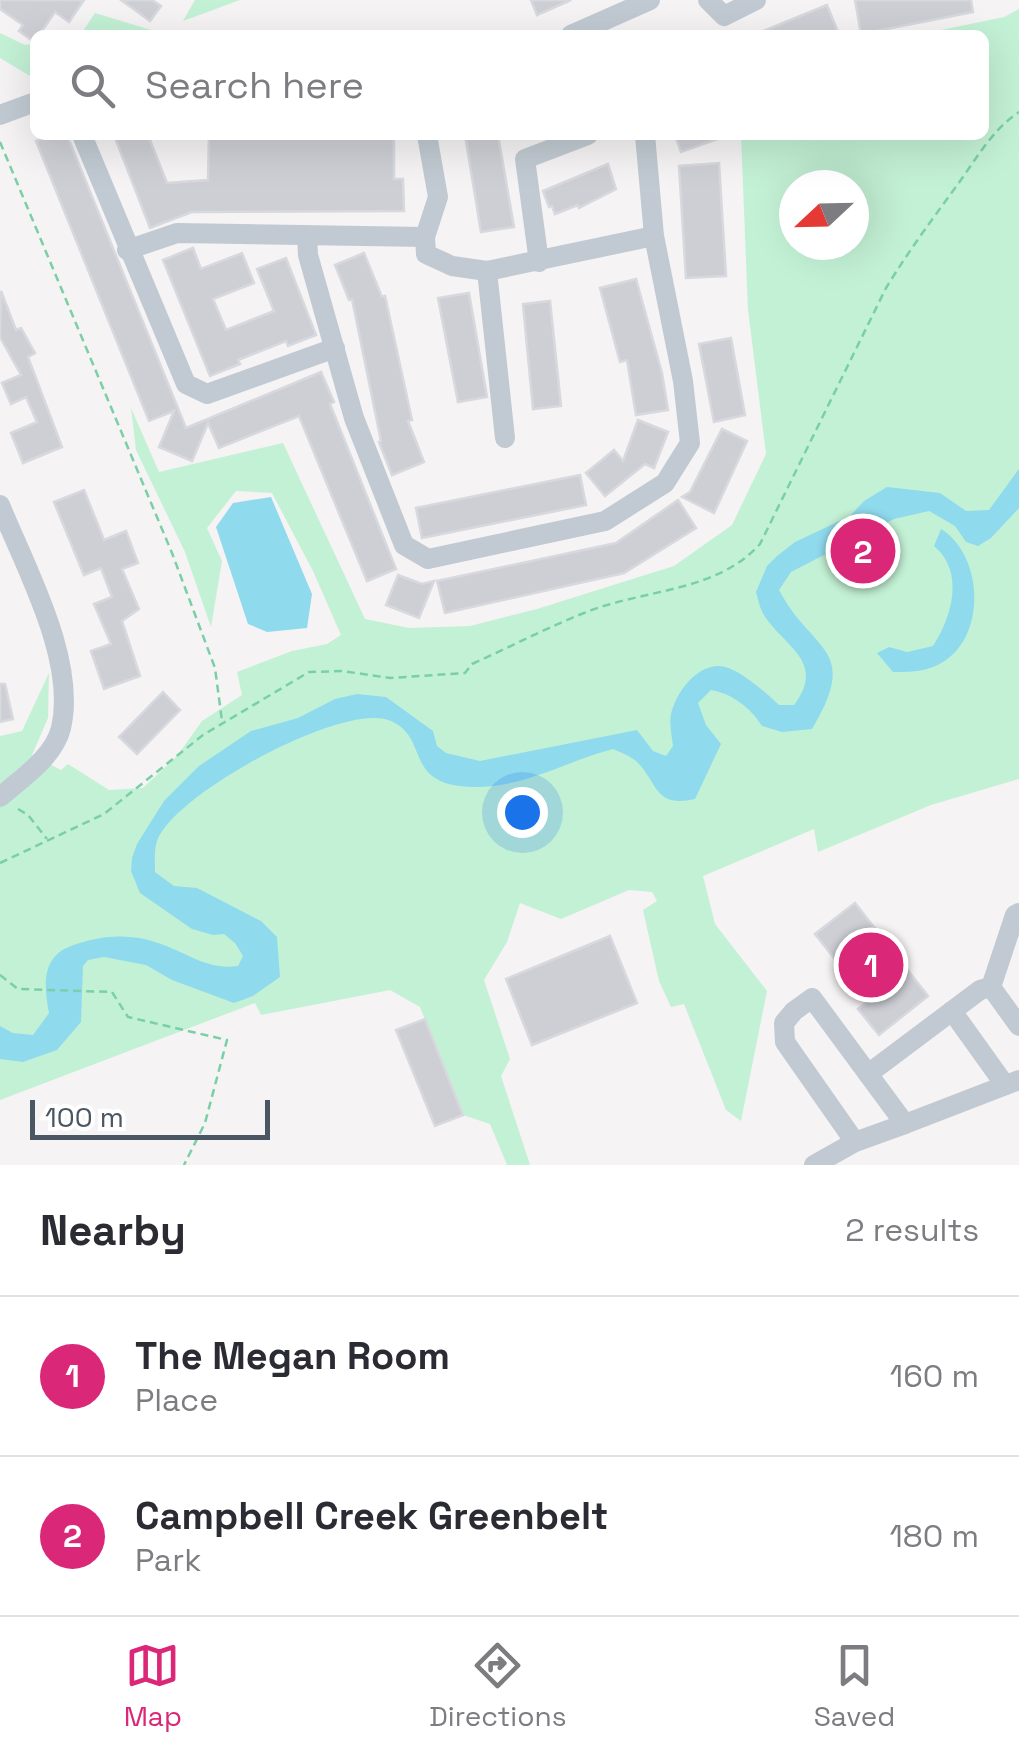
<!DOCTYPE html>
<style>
body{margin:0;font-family:"Space Grotesk",sans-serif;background:#f7f7f7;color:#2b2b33}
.compass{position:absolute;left:779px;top:170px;width:90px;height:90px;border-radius:50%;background:#fff;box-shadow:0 10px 40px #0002;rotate:248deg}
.scale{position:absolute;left:30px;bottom:25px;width:240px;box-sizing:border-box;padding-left:10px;border:5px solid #4a5661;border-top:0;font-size:28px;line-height:35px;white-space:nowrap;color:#4a5661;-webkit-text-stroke:8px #fff;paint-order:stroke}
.you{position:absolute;left:522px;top:812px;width:35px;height:35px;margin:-25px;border:8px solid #fff;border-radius:50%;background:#1a73e8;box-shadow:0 0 0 15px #1a73e833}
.badge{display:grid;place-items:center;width:65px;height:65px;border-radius:50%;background:#db2777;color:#fff;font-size:32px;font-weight:700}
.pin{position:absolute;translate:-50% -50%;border:5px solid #fff;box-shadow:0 2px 10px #0006}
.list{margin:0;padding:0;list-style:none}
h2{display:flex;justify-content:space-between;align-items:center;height:130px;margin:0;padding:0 40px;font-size:42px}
h2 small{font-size:32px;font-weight:400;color:#7c7c81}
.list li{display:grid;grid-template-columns:65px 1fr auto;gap:30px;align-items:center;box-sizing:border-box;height:160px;padding:0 40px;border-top:2px solid #e1e1e2}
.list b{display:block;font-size:38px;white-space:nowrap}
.list p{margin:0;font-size:32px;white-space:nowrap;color:#7c7c81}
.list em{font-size:32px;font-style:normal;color:#7c7c81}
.icon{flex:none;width:55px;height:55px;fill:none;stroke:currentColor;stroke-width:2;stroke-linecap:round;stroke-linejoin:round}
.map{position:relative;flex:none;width:1019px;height:1165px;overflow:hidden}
.search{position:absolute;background:#fff;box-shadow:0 10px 40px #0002;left:30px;right:30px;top:30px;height:110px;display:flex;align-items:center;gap:25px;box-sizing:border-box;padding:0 35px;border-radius:15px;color:#7c7c81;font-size:38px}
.sheet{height:450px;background:#fff}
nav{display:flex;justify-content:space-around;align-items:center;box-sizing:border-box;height:140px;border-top:2px solid #e1e1e2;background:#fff;font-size:28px;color:#7c7c81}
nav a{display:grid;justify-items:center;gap:5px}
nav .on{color:#db2777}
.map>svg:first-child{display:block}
</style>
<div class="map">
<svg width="1019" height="1165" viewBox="0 0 1019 1165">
<rect width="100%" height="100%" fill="#f5f3f3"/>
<g fill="#c3f1d5" fill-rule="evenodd">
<path d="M 195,0 L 240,0 L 183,21 Z"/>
<path d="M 1019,9 L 1019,779 L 931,805 L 818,852 L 814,829 L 703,876 L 715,924 L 767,991 L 741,1121 L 726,1110 L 684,1004 L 671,1007 L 659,981 L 643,910 L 657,901 L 652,892 L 629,890 L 561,919 L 520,903 L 507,942 L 484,980 L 510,1059 L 501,1076 L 530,1165 L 507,1165 L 490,1124 L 463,1115 L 420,1007 L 390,990 L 261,1015 L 255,1003 L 0,1100 L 0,736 L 22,731 L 49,673 L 48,718 L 32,755 L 61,770 L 68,764 L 109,790 L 143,788 L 177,756 L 202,721 L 242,695 L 237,672 L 292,651 L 327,644 L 341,635 L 313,571 L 272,493 L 236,491 L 207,528 L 222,561 L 211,627 L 185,552 L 136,450 L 131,408 L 159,472 L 283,443 L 365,619 L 409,628 L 470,626 L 537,609 L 674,566 L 732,525 L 766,454 L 748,310 L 741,135 L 984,135 L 984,35 L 917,35 L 1004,17 ZM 794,185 L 854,185 L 854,245 L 794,245 Z"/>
<path d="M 95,13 L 161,33 L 77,35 L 81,34 Z"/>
<path d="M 0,33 L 25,45 L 35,43 L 35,79 L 0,58 Z"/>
</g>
<g fill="#90daee">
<path d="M 1019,469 L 1019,508 L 991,538 L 978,546 L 966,542 L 955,526 L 929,511 L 894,519 L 791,572 L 779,590 C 812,653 861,647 812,729 L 782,732 L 762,726 C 751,708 731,693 711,690 L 698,703 L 706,725 L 721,744 L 695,799 C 653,808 659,783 636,761 C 630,756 620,752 613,749 C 567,761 523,788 474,787 C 402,786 431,739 391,721 C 346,700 173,794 157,841 C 154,850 155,863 155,872 L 174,886 L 197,888 L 261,921 L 277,937 L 280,977 L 253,996 L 234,1003 L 172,980 L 146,965 L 104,957 L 88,960 L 83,966 L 81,1022 L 57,1050 L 23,1062 L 0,1059 L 0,1026 L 13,1033 L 33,1035 L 49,1013 C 44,986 41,957 71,946 C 106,933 138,933 171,948 C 195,958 212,970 238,966 L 243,956 L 235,943 L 224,934 L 213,935 L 192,929 L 140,893 L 131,871 L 132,858 L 137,844 L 164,801 L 199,766 L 251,731 L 298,718 L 335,699 L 357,694 L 386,697 L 433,731 L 437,746 L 446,753 L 480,761 L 637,730 L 653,751 L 666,756 L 673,746 C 672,737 669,724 671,714 C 676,693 695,666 719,666 C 738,667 766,693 779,705 L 794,705 C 827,661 783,646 764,615 C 760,609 758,599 756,592 L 767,566 L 777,556 L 795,542 L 850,516 L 864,501 L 887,487 L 940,493 L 966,511 L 989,510 Z"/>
<path d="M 271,497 L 312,594 L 307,628 L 267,632 L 248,624 L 216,527 L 233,503 Z"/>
<path d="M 941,529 C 982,554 987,632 946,660 C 929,672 913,672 893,672 L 877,653 L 889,647 L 907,652 L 933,646 C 952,617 965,572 934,546 Z"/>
</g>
<g fill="#cdcfd5" stroke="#d7d9de" stroke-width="2.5">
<path d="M 0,0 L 84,0 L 69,22 L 55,12 L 39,35 L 35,35 L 34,42 L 19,31 L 23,25 L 0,9 Z"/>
<path d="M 121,0 L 152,0 L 161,6 L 150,21 Z"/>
<path d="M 531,0 L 571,0 L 537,15 Z"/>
<path d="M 855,0 L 971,0 L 973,12 L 861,34 Z"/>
<path d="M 827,5 L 838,32 L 831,35 L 754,35 Z"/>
<path d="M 52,135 L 67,135 L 186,428 L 321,372 L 334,402 L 330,404 L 396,569 L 367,581 L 299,416 L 219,448 L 208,423 L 192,461 L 159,447 L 174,411 L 149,421 L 36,141 Z"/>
<path d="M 114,135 L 148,135 L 167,183 L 208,180 L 209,135 L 394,135 L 394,179 L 403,179 L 404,211 L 192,212 L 150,228 Z"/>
<path d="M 465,135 L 498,135 L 514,227 L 481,232 Z"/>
<path d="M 675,135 L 723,135 L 723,137 L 681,152 Z"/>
<path d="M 719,163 L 726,276 L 686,278 L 679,166 Z"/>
<path d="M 608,164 L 616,189 L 579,208 L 578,205 L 555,214 L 552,206 L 549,207 L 543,191 Z"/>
<path d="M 193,248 L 201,269 L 242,253 L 254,283 L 213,299 L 226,330 L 274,311 L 257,269 L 286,258 L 316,335 L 288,346 L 286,341 L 238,360 L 240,364 L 210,376 L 163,260 Z"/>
<path d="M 364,253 L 382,297 L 385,296 L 412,420 L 408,421 L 424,462 L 392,475 L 379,442 L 381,441 L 352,299 L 349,300 L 335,265 Z"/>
<path d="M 636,279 L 662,373 L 668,410 L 636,415 L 627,360 L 620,362 L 600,288 Z"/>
<path d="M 1,291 L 16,330 L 21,328 L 35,353 L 28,357 L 62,447 L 23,463 L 11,433 L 37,422 L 26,397 L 11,404 L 2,383 L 21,375 L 0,337 Z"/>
<path d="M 469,293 L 487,397 L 458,402 L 438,298 Z"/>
<path d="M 550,301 L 561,406 L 533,409 L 523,304 Z"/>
<path d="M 731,338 L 745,415 L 714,422 L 699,344 Z"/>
<path d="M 638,420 L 668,432 L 654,468 L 645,464 L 605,496 L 586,473 L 614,450 L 623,461 Z"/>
<path d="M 722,429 L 747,441 L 714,513 L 682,497 L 690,492 Z"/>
<path d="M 580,475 L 586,505 L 422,538 L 416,508 Z"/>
<path d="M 84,490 L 104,540 L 126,531 L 138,563 L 122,569 L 139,609 L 122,621 L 140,676 L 104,689 L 91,651 L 111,644 L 94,604 L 112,597 L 101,568 L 84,575 L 54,502 Z"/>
<path d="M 678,500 L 696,528 L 624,573 L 445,613 L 437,581 L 616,543 Z"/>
<path d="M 398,575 L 422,584 L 434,581 L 419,618 L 386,605 Z"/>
<path d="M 0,684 L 5,684 L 13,719 L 0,722 Z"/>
<path d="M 163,692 L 180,710 L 137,754 L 119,737 Z"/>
<path d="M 855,903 L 928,996 L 879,1035 L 858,1009 L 868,1001 L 815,934 Z"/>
<path d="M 610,936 L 637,1003 L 532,1045 L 506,979 Z"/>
<path d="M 425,1019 L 463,1115 L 435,1126 L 396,1030 Z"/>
</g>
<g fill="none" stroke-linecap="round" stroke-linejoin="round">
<g stroke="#7ad0a6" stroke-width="2.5" stroke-dasharray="8 5" stroke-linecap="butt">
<path d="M 0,142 L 172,553 L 215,668 L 222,721"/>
<path d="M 18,809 L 28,815 L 47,839"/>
<path d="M 0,863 L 104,814 L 203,735 L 309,672 L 342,671 L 390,678 L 465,673 L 472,664 C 510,647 546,628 584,613 C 642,589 716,593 760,544 L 886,288 C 908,252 933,218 958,184 C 976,159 993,129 1019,112"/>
<path d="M 0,975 L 18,989 L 112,992 L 128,1017 L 227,1040 L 205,1123 L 184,1165"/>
</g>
<g stroke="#c1cad2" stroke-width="20">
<path d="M 708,0 L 724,16 L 756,0"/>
<path d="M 571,35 L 650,0"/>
<path d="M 0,115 L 35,102"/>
<path d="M 82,135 L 186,384 L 207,394 L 335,348"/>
<path d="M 307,235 L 308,255 L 354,418 L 404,545 L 428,559 L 605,521 L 665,483 L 690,443 L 683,381 L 654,236 L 645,135"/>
<path d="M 425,237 L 426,254 L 452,266 L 487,271 L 654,236"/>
<path d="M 127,250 L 177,233 L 425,237 L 438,197 L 427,135"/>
<path d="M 539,262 L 525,159 L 588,135"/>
<path d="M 487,271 L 505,438"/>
<path d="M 0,505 C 25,567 77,660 61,728 C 54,757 22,778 0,797"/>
<path d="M 991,987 L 1015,915 L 1019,913"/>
<path d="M 952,1011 L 1005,1085"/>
<path d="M 868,1074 L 980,990 L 991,987 L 1019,1026"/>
<path d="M 905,1124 L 1019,1080"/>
<path d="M 814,1165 L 855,1142 L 905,1124 L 812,998 L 794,1011 L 784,1023 L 785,1042 L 855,1142"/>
</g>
</g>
</svg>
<svg class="compass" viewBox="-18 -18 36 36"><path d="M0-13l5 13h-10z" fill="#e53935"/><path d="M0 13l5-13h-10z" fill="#7c7c81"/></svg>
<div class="scale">100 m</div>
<div class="you"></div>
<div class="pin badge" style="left:871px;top:965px">1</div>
<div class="pin badge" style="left:863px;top:551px">2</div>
<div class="search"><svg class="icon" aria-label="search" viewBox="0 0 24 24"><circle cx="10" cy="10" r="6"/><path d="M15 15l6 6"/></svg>Search here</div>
</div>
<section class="sheet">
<h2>Nearby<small>2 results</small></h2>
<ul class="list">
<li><span class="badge">1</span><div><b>The Megan Room</b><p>Place</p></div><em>160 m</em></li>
<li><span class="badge">2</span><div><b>Campbell Creek Greenbelt</b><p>Park</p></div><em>180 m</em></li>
</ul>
</section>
<nav>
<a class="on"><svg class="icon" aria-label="map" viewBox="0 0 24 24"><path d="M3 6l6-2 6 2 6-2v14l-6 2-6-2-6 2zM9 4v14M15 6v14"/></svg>Map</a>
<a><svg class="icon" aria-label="directions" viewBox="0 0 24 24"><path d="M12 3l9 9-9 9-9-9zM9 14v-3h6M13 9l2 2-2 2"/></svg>Directions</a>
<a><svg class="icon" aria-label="saved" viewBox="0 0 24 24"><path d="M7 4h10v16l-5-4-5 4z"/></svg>Saved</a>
</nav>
